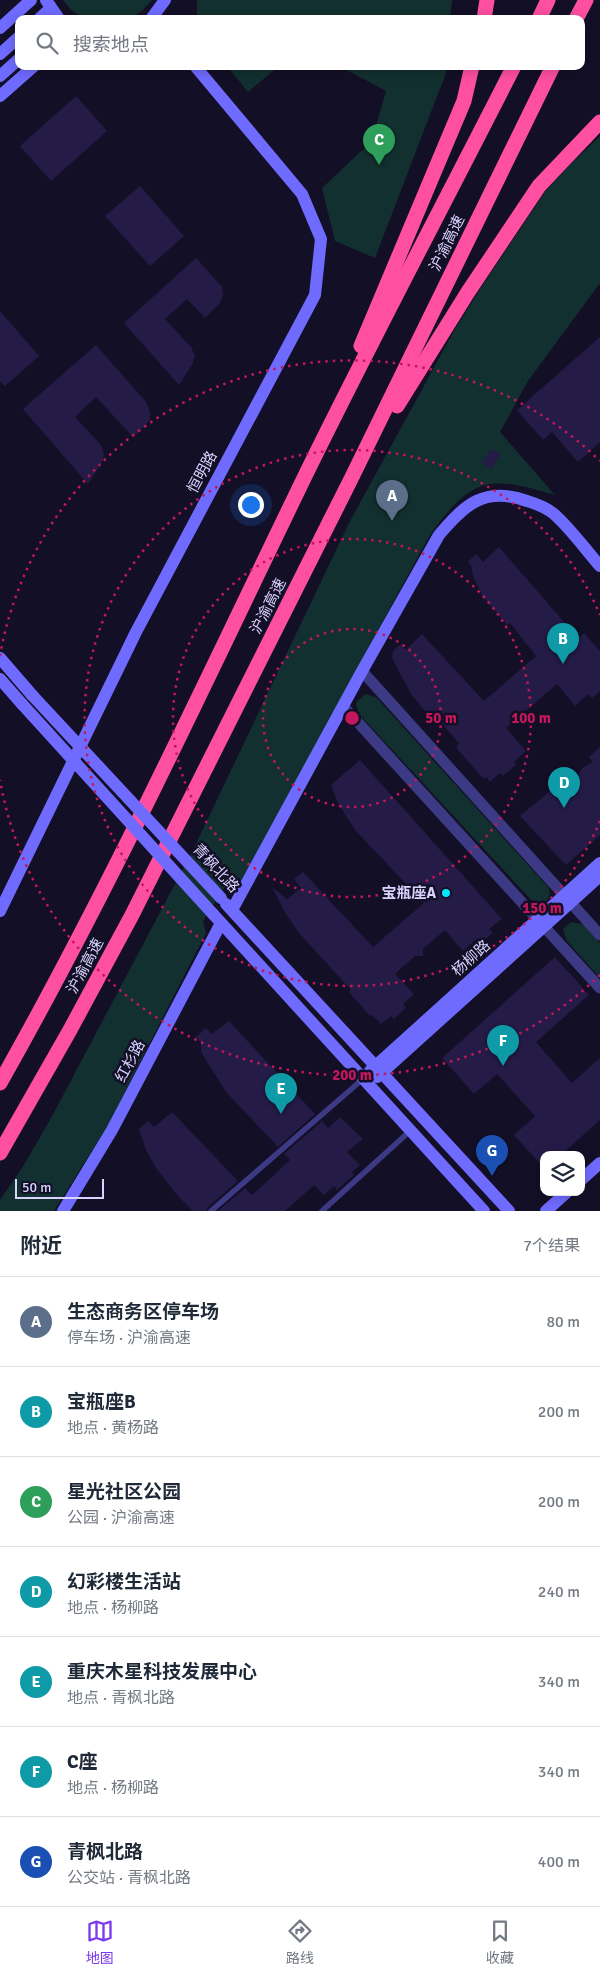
<!DOCTYPE html>
<html lang="zh">
<meta charset="utf-8">
<style>
body{margin:0;font-family:Signika,"Noto Sans SC",sans-serif;background:#f2f2f3;color:#1f2937}
.controls{position:absolute;right:15px;bottom:15px;display:grid;overflow:hidden;border-radius:10px;box-shadow:0 2px 12px #0003}
.controls button{width:45px;height:45px;display:grid;place-items:center;padding:0;border:0;border-bottom:1px solid #e0e1e3;background:#fff;color:#1f2937;font:25px sans-serif}
.scale{position:absolute;left:15px;bottom:12px;width:89px;box-sizing:border-box;padding-left:5px;border:2px solid #d9d4ff;border-top:0;font-size:14px;line-height:18px;white-space:nowrap;color:#d9d4ff;-webkit-text-stroke:4px #130f26;paint-order:stroke}
.you{position:absolute;left:250px;top:504px;width:18px;height:18px;margin:-12px;border:4px solid #fff;border-radius:50%;background:#1a73e8;box-shadow:0 0 0 8px #1a73e833}
.badge{display:grid;place-items:center;width:32px;height:32px;border-radius:50%;background:#7c3aed;color:#fff;font-size:16px;font-weight:700}
.pin{position:absolute;translate:-50% -41px;filter:drop-shadow(0 1px 2px #0008)}
.pin::after{content:'';position:absolute;top:26px;width:18px;height:15px;background:inherit;clip-path:polygon(0 0,100% 0,50% 100%)}
.list{margin:0;padding:0;list-style:none}
h2{display:flex;justify-content:space-between;align-items:center;height:65px;margin:0;padding:0 20px;font-size:21px}
h2 small{font-size:16px;font-weight:400;color:#747a83}
.list li{display:grid;grid-template-columns:32px 1fr auto;gap:15px;align-items:center;box-sizing:border-box;height:90px;padding:0 20px;border-top:1px solid #e0e1e3}
.list b{display:block;font-size:19px;white-space:nowrap}
.list p{margin:0;font-size:16px;white-space:nowrap;color:#747a83}
.list em{font-size:16px;font-style:normal;color:#747a83}
.icon{flex:none;width:28px;height:28px;fill:none;stroke:currentColor;stroke-width:2;stroke-linecap:round;stroke-linejoin:round}
.map{position:relative;flex:none;width:600px;height:1211px;overflow:hidden}
.search{position:absolute;background:#fff;box-shadow:0 2px 12px #0003;left:15px;right:15px;top:15px;height:55px;display:flex;align-items:center;gap:12px;box-sizing:border-box;padding:0 18px;border-radius:10px;color:#747a83;font-size:19px}
.sheet{height:695px;background:#fff}
nav{display:flex;justify-content:space-around;align-items:center;box-sizing:border-box;height:70px;border-top:1px solid #e0e1e3;background:#fff;font-size:14px;color:#747a83}
nav a{display:grid;justify-items:center;gap:2px}
nav .on{color:#7c3aed}
.map>svg:first-child{display:block}
</style>
<div class="map">
<svg width="600" height="1211" viewBox="0 0 600 1211">
<rect width="100%" height="100%" fill="#130f26"/>
<g fill="#12302f">
<path d="M 63,0 L 152,0 L 142,11 L 128,19 L 87,19 L 72,11 Z"/>
<path d="M 197,0 L 452,0 L 450,19 L 197,19 Z"/>
<path d="M 227,66 L 279,66 L 248,92 Z"/>
<path d="M 339,66 L 446,66 L 446,73 L 375,258 L 335,241 L 322,188 L 371,142 L 386,91 Z"/>
<path d="M 600,136 L 600,283 L 528,381 L 500,432 L 555,495 C 488,475 472,477 430,535 L 238,886 L 224,888 L 203,921 L 206,933 L 107,1127 L 54,1211 L 0,1211 L 0,1200 L 22,1168 L 50,1120 L 192,852 L 349,523 L 455,329 L 484,283 L 545,192 L 569,166 Z"/>
<path d="M 365,694 L 376,697 L 549,888 C 552,899 545,906 534,903 L 358,713 L 356,703 Z"/>
<path d="M 571,922 L 583,924 L 600,943 L 600,978 L 567,941 L 563,929 Z"/>
</g>
<g fill="#241b47">
<path d="M 76,96 L 107,131 L 51,181 L 20,146 Z"/>
<path d="M 140,186 L 184,236 L 150,266 L 105,216 Z"/>
<path d="M 196,258 L 222,287 L 223,295 L 220,303 L 205,318 L 187,299 L 165,319 L 191,347 L 195,356 L 193,363 L 179,385 L 124,323 Z"/>
<path d="M 0,311 L 39,356 L 5,386 L 0,381 Z"/>
<path d="M 600,337 L 600,442 L 578,462 L 552,432 L 543,440 L 517,410 Z"/>
<path d="M 96,345 L 146,402 L 150,412 L 150,419 L 146,425 L 133,437 L 96,397 L 75,417 L 101,445 L 104,455 L 102,462 L 88,484 L 23,409 Z"/>
<path d="M 490,449 L 500,454 L 492,469 L 482,463 Z"/>
<path d="M 499,547 L 578,638 L 584,633 L 600,651 L 600,691 L 592,698 L 588,694 L 575,706 L 557,684 L 506,728 L 526,751 L 514,762 L 516,765 L 503,776 L 500,773 L 490,782 L 486,777 L 484,779 L 456,748 L 459,743 L 432,713 L 428,715 L 411,694 L 392,658 L 393,651 L 401,644 L 406,650 L 422,634 L 484,701 L 536,656 L 510,623 L 507,625 L 483,597 L 473,576 L 471,566 L 468,562 L 476,554 L 483,562 Z"/>
<path d="M 600,747 L 600,835 L 566,865 L 520,816 L 568,776 L 574,783 L 582,768 L 593,762 L 589,757 Z"/>
<path d="M 360,760 L 502,919 L 489,929 L 493,933 L 480,943 L 476,939 L 463,951 L 445,930 L 423,949 L 423,956 L 415,956 L 395,974 L 414,994 L 403,1004 L 406,1008 L 394,1019 L 391,1016 L 381,1024 L 372,1015 L 370,1016 L 349,992 L 351,990 L 299,933 L 286,914 L 272,887 L 287,899 L 301,888 L 294,879 L 303,872 L 373,947 L 424,903 L 355,830 L 338,803 L 331,785 Z"/>
<path d="M 555,957 L 589,995 L 536,1042 L 572,1083 L 600,1058 L 600,1120 L 561,1155 L 544,1155 L 544,1168 L 514,1135 L 535,1116 L 497,1074 L 474,1094 L 442,1058 Z"/>
<path d="M 229,1021 L 315,1114 L 278,1147 L 226,1092 L 201,1052 L 201,1043 L 196,1037 L 206,1028 L 212,1034 Z"/>
<path d="M 172,1112 L 238,1181 L 208,1207 L 206,1211 L 193,1211 L 177,1195 L 156,1168 L 146,1150 L 139,1129 L 148,1121 L 154,1127 Z"/>
<path d="M 340,1117 L 363,1139 L 347,1152 L 360,1165 L 352,1172 L 354,1175 L 337,1190 L 334,1186 L 324,1195 L 314,1185 L 285,1211 L 218,1211 L 245,1188 L 252,1195 L 290,1160 L 284,1154 L 322,1121 L 328,1128 Z"/>
</g>
<g fill="none" stroke-linecap="round" stroke-linejoin="round">
<g stroke="#3d3a85" stroke-width="5.5">
<path d="M 211,1211 L 364,1078"/>
<path d="M 322,1211 L 411,1130"/>
</g>
<g stroke="#3d3a85" stroke-width="11">
<path d="M 362,671 L 600,935"/>
<path d="M 343,706 L 600,988"/>
</g>
<g stroke="#6f6bff" stroke-width="12">
<path d="M 46,0 L 59,19"/>
<path d="M 39,19 L 51,8"/>
<path d="M 151,19 L 165,0"/>
<path d="M 0,28 L 31,0"/>
<path d="M 0,54 L 19,37"/>
<path d="M 0,76 L 19,59"/>
<path d="M 0,96 L 34,66"/>
<path d="M 0,658 L 32,695"/>
<path d="M 0,679 L 22,704"/>
<path d="M 226,904 L 509,1211"/>
<path d="M 232,910 L 362,671 L 439,535 C 465,504 485,486 527,501 C 537,504 547,508 554,514 C 571,529 585,549 600,566"/>
<path d="M 0,911 L 136,632 L 315,295 L 321,239 L 302,194 L 195,66"/>
<path d="M 213,914 L 484,1211"/>
<path d="M 370,1071 L 600,863"/>
<path d="M 377,1077 L 600,876"/>
<path d="M 581,1180 L 600,1163"/>
<path d="M 63,1211 L 112,1130 L 221,923"/>
<path d="M 546,1211 L 567,1192"/>
</g>
<g stroke="#ff4fa3" stroke-width="15">
<path d="M 484,19 L 487,0"/>
<path d="M 539,19 L 548,0"/>
<path d="M 576,19 L 586,0"/>
<path d="M 361,346 L 464,101 L 472,66"/>
<path d="M 397,406 L 468,292 L 539,186 L 600,122"/>
<path d="M 0,1083 C 112,885 207,678 306,474 C 373,337 445,202 514,66"/>
<path d="M 0,1153 L 70,1030 L 132,915 L 352,477 L 553,66"/>
</g>
<g stroke="#6f6bff" stroke-width="12">
<path d="M 32,695 L 221,898"/>
<path d="M 22,704 L 213,914"/>
</g>
</g>
<g fill="none" stroke="#c2185b" stroke-width="2.5" stroke-dasharray="2.5 5">
<circle cx="352" cy="718" r="89"/>
<circle cx="352" cy="718" r="179"/>
<path d="M600 821A268 268 0 1 1 600 615"/>
<path d="M600 975A357 357 0 0 1 0 780M0 656A357 357 0 0 1 600 461"/>
</g>
<circle fill="#00e5ff" stroke="#130f26" stroke-width="2" cx="446" cy="893" r="5"/>
<g text-anchor="middle" stroke-width="5" stroke-linejoin="round" paint-order="stroke">
<g font-size="15" fill="#d9d4ff" stroke="#130f26">
<text transform="translate(447 243) rotate(-64)" y="5">沪渝高速</text>
<text transform="translate(202 472) rotate(-62)" y="5">恒明路</text>
<text transform="translate(268 606) rotate(-63)" y="5">沪渝高速</text>
<text transform="translate(216 868) rotate(47)" y="5">青枫北路</text>
<text transform="translate(471 958) rotate(-42)" y="5">杨柳路</text>
<text transform="translate(85 966) rotate(-62)" y="5">沪渝高速</text>
<text transform="translate(130 1061) rotate(-62)" y="5">红杉路</text>
</g>
<g font-size="15" font-weight="bold" fill="#d9d4ff" stroke="#130f26" text-anchor="end">
<text x="436" y="898">宝瓶座A</text>
</g>
</g>
<circle cx="352" cy="718" r="8" fill="#c2185b" stroke="#130f26" stroke-width="2.5"/>
<g font-size="15" text-anchor="middle" font-weight="bold" fill="#c2185b" stroke="#130f26" stroke-width="5" stroke-linejoin="round" paint-order="stroke">
<text x="441" y="723">50 m</text>
<text x="531" y="723">100 m</text>
<text x="542" y="913">150 m</text>
<text x="352" y="1080">200 m</text>
</g>
</svg>
<div class="controls">
<button><svg class="icon" aria-label="layers" viewBox="0 0 24 24"><path d="M12 4l9 5-9 5-9-5zM3 14l9 5 9-5"/></svg></button>
</div>
<div class="scale">50 m</div>
<div class="you"></div>
<div class="pin badge" style="left:392px;top:521px;background:#5c6f8a">A</div>
<div class="pin badge" style="left:563px;top:664px;background:#0f9aa8">B</div>
<div class="pin badge" style="left:379px;top:165px;background:#2e9e5b">C</div>
<div class="pin badge" style="left:564px;top:808px;background:#0f9aa8">D</div>
<div class="pin badge" style="left:281px;top:1114px;background:#0f9aa8">E</div>
<div class="pin badge" style="left:503px;top:1066px;background:#0f9aa8">F</div>
<div class="pin badge" style="left:492px;top:1176px;background:#1a4fb4">G</div>
<div class="search"><svg class="icon" aria-label="search" viewBox="0 0 24 24"><circle cx="10" cy="10" r="6"/><path d="M15 15l6 6"/></svg>搜索地点</div>
</div>
<section class="sheet">
<h2>附近<small>7个结果</small></h2>
<ul class="list">
<li><span class="badge" style="background:#5c6f8a">A</span><div><b>生态商务区停车场</b><p>停车场 · 沪渝高速</p></div><em>80 m</em></li>
<li><span class="badge" style="background:#0f9aa8">B</span><div><b>宝瓶座B</b><p>地点 · 黄杨路</p></div><em>200 m</em></li>
<li><span class="badge" style="background:#2e9e5b">C</span><div><b>星光社区公园</b><p>公园 · 沪渝高速</p></div><em>200 m</em></li>
<li><span class="badge" style="background:#0f9aa8">D</span><div><b>幻彩楼生活站</b><p>地点 · 杨柳路</p></div><em>240 m</em></li>
<li><span class="badge" style="background:#0f9aa8">E</span><div><b>重庆木星科技发展中心</b><p>地点 · 青枫北路</p></div><em>340 m</em></li>
<li><span class="badge" style="background:#0f9aa8">F</span><div><b>C座</b><p>地点 · 杨柳路</p></div><em>340 m</em></li>
<li><span class="badge" style="background:#1a4fb4">G</span><div><b>青枫北路</b><p>公交站 · 青枫北路</p></div><em>400 m</em></li>
</ul>
</section>
<nav>
<a class="on"><svg class="icon" aria-label="map" viewBox="0 0 24 24"><path d="M3 6l6-2 6 2 6-2v14l-6 2-6-2-6 2zM9 4v14M15 6v14"/></svg>地图</a>
<a><svg class="icon" aria-label="directions" viewBox="0 0 24 24"><path d="M12 3l9 9-9 9-9-9zM9 14v-3h6M13 9l2 2-2 2"/></svg>路线</a>
<a><svg class="icon" aria-label="saved" viewBox="0 0 24 24"><path d="M7 4h10v16l-5-4-5 4z"/></svg>收藏</a>
</nav>
